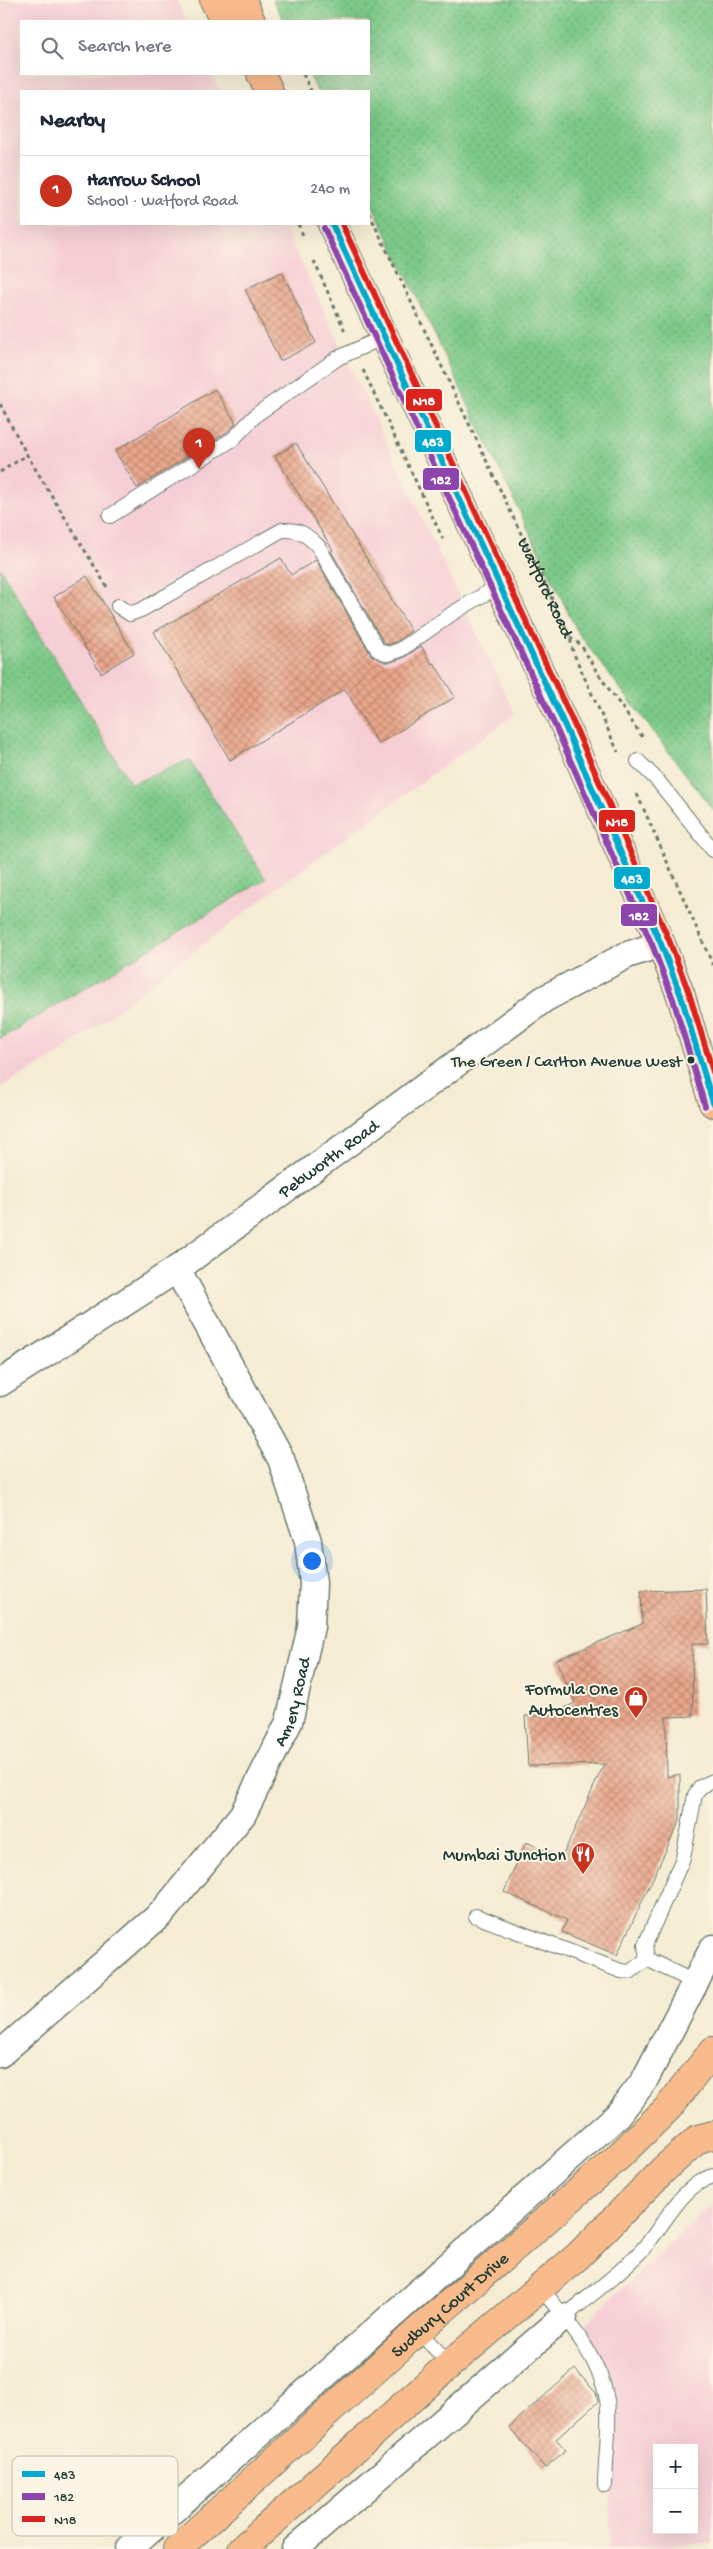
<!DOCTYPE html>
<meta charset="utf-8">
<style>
body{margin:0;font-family:"Gochi Hand",sans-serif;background:#f2f2f3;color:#1f2937}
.controls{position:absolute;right:15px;bottom:15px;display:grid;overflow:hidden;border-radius:0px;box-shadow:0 5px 20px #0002}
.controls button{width:45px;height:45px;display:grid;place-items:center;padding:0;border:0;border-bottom:1px solid #e0e1e3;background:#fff;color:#1f2937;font:25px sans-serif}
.you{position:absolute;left:311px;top:1560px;width:18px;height:18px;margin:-12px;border:4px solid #fff;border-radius:50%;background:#1a73e8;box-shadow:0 0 0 8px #1a73e833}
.badge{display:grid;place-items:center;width:32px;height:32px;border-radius:50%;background:#c8321e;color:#fff;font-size:16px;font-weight:700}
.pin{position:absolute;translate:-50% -41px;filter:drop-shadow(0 1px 2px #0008)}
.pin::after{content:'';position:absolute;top:26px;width:18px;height:15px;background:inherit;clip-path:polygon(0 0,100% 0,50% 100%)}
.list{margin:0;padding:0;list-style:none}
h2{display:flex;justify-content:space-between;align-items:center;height:65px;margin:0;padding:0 20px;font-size:21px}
h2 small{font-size:16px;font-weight:400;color:#747a83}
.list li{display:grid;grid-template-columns:32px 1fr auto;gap:15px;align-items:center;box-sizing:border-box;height:70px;padding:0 20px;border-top:1px solid #e0e1e3}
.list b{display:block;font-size:19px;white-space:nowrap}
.list p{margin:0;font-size:16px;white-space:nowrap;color:#747a83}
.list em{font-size:16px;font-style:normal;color:#747a83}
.icon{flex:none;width:28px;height:28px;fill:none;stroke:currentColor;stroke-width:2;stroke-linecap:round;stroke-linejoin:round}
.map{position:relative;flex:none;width:713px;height:2549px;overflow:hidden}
.search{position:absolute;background:#fff;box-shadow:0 5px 20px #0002;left:20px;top:20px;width:350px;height:55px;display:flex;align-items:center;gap:12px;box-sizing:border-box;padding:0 18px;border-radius:0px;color:#747a83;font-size:19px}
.panel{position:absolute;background:#fff;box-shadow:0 5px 20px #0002;left:20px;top:90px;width:350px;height:135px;border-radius:0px}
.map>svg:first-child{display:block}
</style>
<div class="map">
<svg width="713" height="2549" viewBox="0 0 713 2549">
<defs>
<pattern id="grass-dots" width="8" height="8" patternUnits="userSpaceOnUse" patternTransform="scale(1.25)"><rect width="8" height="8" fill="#7cc988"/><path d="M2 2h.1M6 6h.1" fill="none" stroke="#65a470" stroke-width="1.8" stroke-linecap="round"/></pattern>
<pattern id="building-cross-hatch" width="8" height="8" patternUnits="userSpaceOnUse" patternTransform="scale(1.25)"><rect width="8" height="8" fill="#eaa78c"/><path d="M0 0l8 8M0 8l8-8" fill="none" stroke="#bd8973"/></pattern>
</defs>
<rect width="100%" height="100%" fill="#fcf5e5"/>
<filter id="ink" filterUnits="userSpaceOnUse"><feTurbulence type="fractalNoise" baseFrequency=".02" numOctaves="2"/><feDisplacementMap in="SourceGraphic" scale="10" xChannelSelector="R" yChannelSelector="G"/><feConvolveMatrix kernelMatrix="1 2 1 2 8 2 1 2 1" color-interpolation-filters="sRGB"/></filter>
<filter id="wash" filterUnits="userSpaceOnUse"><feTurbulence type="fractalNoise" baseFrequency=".0096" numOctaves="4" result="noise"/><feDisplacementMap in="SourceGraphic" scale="20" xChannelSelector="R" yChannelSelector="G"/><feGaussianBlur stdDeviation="1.12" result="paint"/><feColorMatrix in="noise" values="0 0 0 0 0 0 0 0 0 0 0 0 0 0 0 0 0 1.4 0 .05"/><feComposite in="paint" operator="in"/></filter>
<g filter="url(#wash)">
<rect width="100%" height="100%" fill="#f5ecd3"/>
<g fill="#f6cfd6" fill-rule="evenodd">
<path d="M 0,0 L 176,0 L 186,21 L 21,21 L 21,74 L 211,74 L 220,91 L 21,91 L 21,224 L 283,224 L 515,714 L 277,888 L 61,1053 L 0,1088 Z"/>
<path d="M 713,2203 L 713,2543 L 608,2549 L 615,2411 L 585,2323 ZM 657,2448 L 694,2448 L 694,2530 L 657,2530 Z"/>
</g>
<g fill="url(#grass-dots)" stroke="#4e835e">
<path d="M 273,0 L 713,0 L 713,810 L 578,633 L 369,198 L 369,91 L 317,91 L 309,74 L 369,74 L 369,21 L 284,21 Z"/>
<path d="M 0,568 L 131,784 L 189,760 L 266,879 L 0,1039 Z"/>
</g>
<g id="blocks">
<g fill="url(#building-cross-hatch)">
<path d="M 282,272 L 316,343 L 280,361 L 245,289 Z"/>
<path d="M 215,389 L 236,423 L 227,432 L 137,488 L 115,451 Z"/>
<path d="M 296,443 L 411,631 L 396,642 L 388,645 L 384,643 L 331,551 L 333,550 L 275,456 Z"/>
<path d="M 281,558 L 291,575 L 316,560 L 371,655 L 385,662 L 391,662 L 405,657 L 421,646 L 432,664 L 434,663 L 455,697 L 378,744 L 345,689 L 230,760 L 154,632 Z"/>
<path d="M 87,576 L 134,653 L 101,673 L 54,597 Z"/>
<path d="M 706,1589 L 708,1644 L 692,1644 L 693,1716 L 666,1717 L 667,1777 L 680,1774 L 680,1820 L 617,1955 L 562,1932 L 567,1920 L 504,1892 L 526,1842 L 562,1857 L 604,1764 L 528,1766 L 525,1716 L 548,1716 L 575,1703 L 556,1660 L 642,1624 L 641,1591 Z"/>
<path d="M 575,2369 L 596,2393 L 598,2402 L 556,2439 L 566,2450 L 545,2468 L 509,2427 Z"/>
</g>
</g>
</g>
<g filter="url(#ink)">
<use href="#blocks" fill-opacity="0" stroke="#6a7a6c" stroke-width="1"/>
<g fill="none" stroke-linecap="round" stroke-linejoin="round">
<g stroke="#6a7a6c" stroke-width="16">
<g id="service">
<path d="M 110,516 L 233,439 L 257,414 L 338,358 L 386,336"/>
<path d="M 118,606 L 130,614 L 143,609 L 282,530 C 299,529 306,534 318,546 L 378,650 L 388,654 L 400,650 L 453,613 L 500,585"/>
<path d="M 638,761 L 658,781 L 713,850"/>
<path d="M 476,1916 L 621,1971 L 630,1972 L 647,1959"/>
<path d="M 696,1983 L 647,1959 L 645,1945 L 683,1858 L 695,1795 L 700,1787 L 713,1781"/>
<path d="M 541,2288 C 567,2321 600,2357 607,2400 C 611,2424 605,2460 605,2485"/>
<path d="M 564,2317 C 589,2296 617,2276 640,2252 C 663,2229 679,2186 713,2176"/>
<path d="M 418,2331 L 450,2364"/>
</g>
</g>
<g stroke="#6a7a6c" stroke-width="29">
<g id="minor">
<path id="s2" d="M 0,1383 L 177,1269 L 544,999 L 627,955 L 661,944"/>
<path id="s3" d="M 0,2054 L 162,1913 L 243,1814 L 289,1722 L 311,1627 L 313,1583 L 308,1541 L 281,1459 L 177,1269"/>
<path d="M 129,2549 L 618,2115 L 644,2081 L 713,1948"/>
<path d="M 295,2549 L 564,2317"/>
</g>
</g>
<g stroke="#6a7a6c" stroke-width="30">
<g id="primary">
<path d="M 214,0 L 224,21"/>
<path d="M 242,0 L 251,21"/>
<path d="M 261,74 L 269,91"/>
<path d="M 332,224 L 564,724 L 661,944 L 681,996 L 713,1103"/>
<path id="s4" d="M 177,2549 L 418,2331 L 617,2158 L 668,2108 L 713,2051"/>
<path d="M 242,2549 L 450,2364 L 578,2256 L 664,2169 L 698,2139 L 713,2135"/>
</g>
</g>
<g stroke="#6a7a6c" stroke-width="3" stroke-dasharray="4 4" stroke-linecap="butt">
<path d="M 303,74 L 311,91"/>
<path id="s1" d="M 369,213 L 570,637 L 573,652 L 618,752"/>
<path d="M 298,224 L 303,235"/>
<path d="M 314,261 L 345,331"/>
<path d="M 363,370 L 443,539"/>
<path d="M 0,404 L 27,455 L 107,587"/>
<path d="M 0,472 L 27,455"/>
<path d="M 570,637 L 581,645 L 597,672 L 644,739"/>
<path d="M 637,794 L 713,965"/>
</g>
<use href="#service" stroke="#fff" stroke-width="14"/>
<use href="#minor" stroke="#fff" stroke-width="26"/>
<use href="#primary" stroke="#fabb8c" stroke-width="28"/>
<g stroke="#fcf5e5" stroke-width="10">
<path id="bus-1" d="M 332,224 L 564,724 L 661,944 L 681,996 L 713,1103"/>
</g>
<g stroke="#fcf5e5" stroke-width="10">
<path id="bus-2" d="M 324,228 L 556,728 L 653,947 L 673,999 L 705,1106"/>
</g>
<g stroke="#fcf5e5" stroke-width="10">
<path id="bus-3" d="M 342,224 L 572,720 L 669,940 L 689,993 L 713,1072"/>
</g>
<use href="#bus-1" stroke="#00a9ce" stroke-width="6"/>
<use href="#bus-2" stroke="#8e44ad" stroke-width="6"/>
<use href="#bus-3" stroke="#dc241f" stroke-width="6"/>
</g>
</g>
<defs>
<g id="shop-pin" transform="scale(1.25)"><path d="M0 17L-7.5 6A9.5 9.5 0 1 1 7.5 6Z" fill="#c8321e" stroke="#fcf5e5"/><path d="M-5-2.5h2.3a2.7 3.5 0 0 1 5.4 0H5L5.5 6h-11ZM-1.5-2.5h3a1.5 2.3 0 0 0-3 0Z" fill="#fff"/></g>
<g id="restaurant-pin" transform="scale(1.25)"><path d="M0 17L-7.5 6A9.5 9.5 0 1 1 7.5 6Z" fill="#c8321e" stroke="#fcf5e5"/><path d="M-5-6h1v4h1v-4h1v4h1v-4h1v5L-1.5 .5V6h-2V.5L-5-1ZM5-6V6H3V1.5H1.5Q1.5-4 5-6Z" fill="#fff"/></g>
</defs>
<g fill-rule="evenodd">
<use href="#shop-pin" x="636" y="1698"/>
<use href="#restaurant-pin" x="583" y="1854"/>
</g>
<circle fill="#1f3d34" stroke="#fcf5e5" stroke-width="2" cx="691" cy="1060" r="4.5"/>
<g text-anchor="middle" stroke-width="4" stroke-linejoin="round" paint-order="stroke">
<g font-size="17" fill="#1f3d34" stroke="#fcf5e5" text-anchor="end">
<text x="682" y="1066">The Green / Carlton Avenue West</text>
</g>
<g font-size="18" fill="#1f3d34" stroke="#fcf5e5">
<text dy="6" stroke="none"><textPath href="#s1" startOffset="414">Watford Road</textPath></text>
<text dy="6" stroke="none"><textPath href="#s2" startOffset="398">Pebworth Road</textPath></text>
<text dy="6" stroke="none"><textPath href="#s3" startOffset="466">Amery Road</textPath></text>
<text dy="6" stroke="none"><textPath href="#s4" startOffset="366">Sudbury Court Drive</textPath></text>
</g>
<g font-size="18" fill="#1f3d34" stroke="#fcf5e5" text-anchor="end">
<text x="618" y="1694">Formula One<tspan x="618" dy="21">Autocentres</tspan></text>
<text x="566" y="1860">Mumbai Junction</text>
</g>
</g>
<rect x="12" y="2456" width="166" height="80" rx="8" fill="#fcf5e5" stroke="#babeb0" stroke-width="1"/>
<rect x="22" y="2471" width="23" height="6" fill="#00a9ce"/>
<rect x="22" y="2493" width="23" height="7" fill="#8e44ad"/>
<rect x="22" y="2516" width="23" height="6" fill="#dc241f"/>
<g font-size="14" fill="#1f3d34">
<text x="54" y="2479">483</text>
<text x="54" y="2501">182</text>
<text x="54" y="2524">N18</text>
</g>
<g stroke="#fcf5e5" stroke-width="2">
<rect x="405" y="388" width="38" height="24" rx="5" fill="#dc241f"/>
<rect x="414" y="429" width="38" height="24" rx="5" fill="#00a9ce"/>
<rect x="422" y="467" width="38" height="24" rx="5" fill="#8e44ad"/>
<rect x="598" y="809" width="38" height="24" rx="5" fill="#dc241f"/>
<rect x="613" y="866" width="38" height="24" rx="5" fill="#00a9ce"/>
<rect x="620" y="903" width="38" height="24" rx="5" fill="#8e44ad"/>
</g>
<g font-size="14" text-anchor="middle" font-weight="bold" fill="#fff">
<text x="424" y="405">N18</text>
<text x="433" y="446">483</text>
<text x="441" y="484">182</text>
<text x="617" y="826">N18</text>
<text x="632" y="883">483</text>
<text x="639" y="920">182</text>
</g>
</svg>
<div class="controls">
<button>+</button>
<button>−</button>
</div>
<div class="you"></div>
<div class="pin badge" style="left:199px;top:469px">1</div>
<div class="search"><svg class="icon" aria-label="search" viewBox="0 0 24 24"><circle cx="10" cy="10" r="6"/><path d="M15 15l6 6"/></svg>Search here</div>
<section class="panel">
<h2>Nearby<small></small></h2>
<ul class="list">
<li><span class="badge">1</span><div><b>Harrow School</b><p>School · Watford Road</p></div><em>240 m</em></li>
</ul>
</section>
</div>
